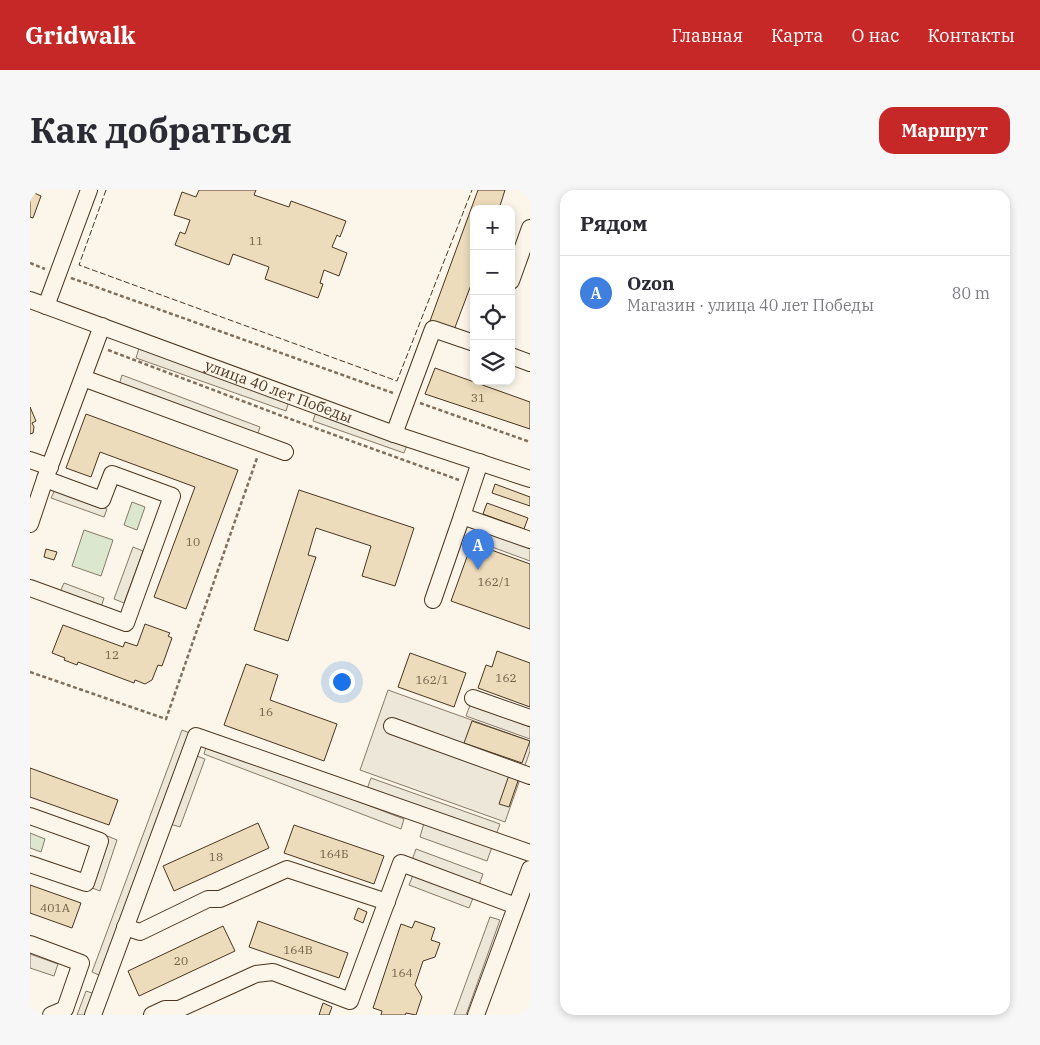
<!DOCTYPE html>
<html lang="ru">
<meta charset="utf-8">
<style>
body{margin:0;font-family:"IBM Plex Serif",serif;background:#f7f7f7;color:#2b2b33}
.controls{position:absolute;right:15px;top:15px;display:grid;overflow:hidden;border-radius:10px;box-shadow:0 2px 8px #0003}
.controls button{width:45px;height:45px;display:grid;place-items:center;padding:0;border:0;border-bottom:1px solid #e1e1e2;background:#fff;color:#2b2b33;font:25px sans-serif}
.you{position:absolute;left:311px;top:491px;width:18px;height:18px;margin:-12px;border:4px solid #fff;border-radius:50%;background:#1a73e8;box-shadow:0 0 0 8px #1a73e833}
.badge{display:grid;place-items:center;width:32px;height:32px;border-radius:50%;background:#c62828;color:#fff;font-size:16px;font-weight:700}
.pin{position:absolute;translate:-50% -41px;filter:drop-shadow(0 1px 2px #0008)}
.pin::after{content:'';position:absolute;top:26px;width:18px;height:15px;background:inherit;clip-path:polygon(0 0,100% 0,50% 100%)}
.list{margin:0;padding:0;list-style:none}
h2{display:flex;justify-content:space-between;align-items:center;height:65px;margin:0;padding:0 20px;font-size:21px}
h2 small{font-size:16px;font-weight:400;color:#7c7c81}
.list li{display:grid;grid-template-columns:32px 1fr auto;gap:15px;align-items:center;box-sizing:border-box;height:75px;padding:0 20px;border-top:1px solid #e1e1e2}
.list b{display:block;font-size:19px;white-space:nowrap}
.list p{margin:0;font-size:16px;white-space:nowrap;color:#7c7c81}
.list em{font-size:16px;font-style:normal;color:#7c7c81}
.icon{flex:none;width:28px;height:28px;fill:none;stroke:currentColor;stroke-width:2;stroke-linecap:round;stroke-linejoin:round}
.map{position:relative;flex:none;width:500px;height:825px;overflow:hidden;border-radius:15px}
header{display:flex;align-items:center;gap:30px;box-sizing:border-box;height:70px;padding:0 25px;background:#c62828;color:#fff}
header strong{font-size:24px}
nav{display:flex;gap:28px;margin-inline-start:auto;font-size:18px}
.intro{display:flex;align-items:center;justify-content:space-between;box-sizing:border-box;height:120px;padding:0 30px}
h1{margin:0;font-size:35px}
.button{padding:12px 22px;border-radius:15px;background:#c62828;color:#fff;font-size:18px;font-weight:700}
main{display:flex;gap:30px;padding:0 30px}
aside{flex:1;background:#fff;border-radius:15px;box-shadow:0 2px 8px #0003}
.map>svg:first-child{display:block}
</style>
<header>
<strong>Gridwalk</strong>
<nav><a>Главная</a><a>Карта</a><a>О нас</a><a>Контакты</a></nav>
</header>
<div class="intro"><h1>Как добраться</h1><a class="button">Маршрут</a></div>
<main>
<div class="map">
<svg width="500" height="825" viewBox="0 0 500 825">
<rect width="100%" height="100%" fill="#fbf6e9"/>
<g fill="#dce7d0" stroke="#887966">
<path d="M 102,312 L 115,317 L 107,340 L 94,335 Z"/>
<path d="M 54,340 L 83,350 L 71,386 L 42,376 Z"/>
<path d="M 0,643 L 15,649 L 11,662 L 0,658 Z"/>
</g>
<g fill="#ede7d9" stroke="#887966">
<path d="M 109,158 L 259,211 L 256,221 L 106,168 Z"/>
<path d="M 92,185 L 230,237 L 227,246 L 89,195 Z"/>
<path d="M 286,222 L 377,255 L 374,263 L 283,231 Z"/>
<path d="M 25,300 L 77,319 L 74,327 L 21,308 Z"/>
<path d="M 447,338 L 500,357 L 500,371 L 443,350 Z"/>
<path d="M 103,357 L 113,361 L 94,413 L 84,409 Z"/>
<path d="M 34,393 L 74,408 L 71,417 L 30,402 Z"/>
<path d="M 358,500 L 500,551 L 500,561 L 475,632 L 330,580 Z"/>
<path d="M 440,515 L 500,537 L 500,549 L 436,526 Z"/>
<path d="M 152,540 L 162,544 L 71,786 L 62,782 Z"/>
<path d="M 177,554 L 374,629 L 371,639 L 174,564 Z"/>
<path d="M 164,565 L 175,569 L 150,637 L 140,634 Z"/>
<path d="M 341,588 L 470,634 L 466,645 L 337,599 Z"/>
<path d="M 394,633 L 462,657 L 457,671 L 390,647 Z"/>
<path d="M 75,645 L 87,650 L 70,701 L 57,696 Z"/>
<path d="M 386,659 L 453,684 L 449,695 L 382,670 Z"/>
<path d="M 383,685 L 443,708 L 439,718 L 379,695 Z"/>
<path d="M 460,727 L 470,730 L 436,825 L 424,825 Z"/>
<path d="M 0,764 L 28,774 L 24,786 L 0,778 Z"/>
<path d="M 56,801 L 65,804 L 57,825 L 47,825 Z"/>
</g>
<g fill="#ecdcbc" stroke="#4a3520">
<path d="M 169,0 L 226,0 L 224,5 L 259,17 L 261,11 L 316,31 L 310,47 L 307,45 L 302,57 L 317,63 L 309,86 L 294,80 L 290,93 L 293,94 L 288,108 L 235,89 L 239,77 L 203,64 L 199,75 L 145,55 L 150,42 L 155,44 L 160,30 L 144,25 L 152,2 L 166,7 Z"/>
<path d="M 448,0 L 475,0 L 469,19 L 444,19 L 444,87 L 424,140 L 400,131 Z"/>
<path d="M 0,1 L 11,6 L 3,28 L 0,27 Z"/>
<path d="M 405,178 L 500,212 L 500,239 L 395,204 Z"/>
<path d="M 0,217 L 6,231 L 2,233 L 4,237 L 3,243 L 0,244 Z"/>
<path d="M 56,224 L 208,280 L 156,419 L 124,407 L 165,297 L 70,262 L 61,287 L 36,278 Z"/>
<path d="M 465,294 L 500,307 L 500,316 L 462,303 Z"/>
<path d="M 269,300 L 384,338 L 365,396 L 332,386 L 341,356 L 286,338 L 278,365 L 286,367 L 258,451 L 224,440 Z"/>
<path d="M 457,313 L 498,328 L 494,339 L 453,324 Z"/>
<path d="M 442,353 L 500,374 L 500,439 L 421,411 Z"/>
<path d="M 16,359 L 27,362 L 24,370 L 14,367 Z"/>
<path d="M 115,434 L 140,443 L 138,446 L 142,448 L 132,476 L 128,475 L 122,490 L 115,494 L 105,490 L 104,493 L 48,472 L 47,475 L 34,470 L 35,468 L 22,463 L 33,435 L 93,457 L 95,452 L 107,456 Z"/>
<path d="M 467,461 L 500,473 L 500,517 L 448,498 L 456,475 L 462,477 Z"/>
<path d="M 380,463 L 436,483 L 424,517 L 368,497 Z"/>
<path d="M 216,474 L 248,485 L 240,510 L 307,534 L 294,571 L 194,535 Z"/>
<path d="M 442,531 L 500,551 L 492,573 L 434,553 Z"/>
<path d="M 0,578 L 88,610 L 79,635 L 0,607 Z"/>
<path d="M 479,585 L 489,588 L 479,617 L 469,614 Z"/>
<path d="M 228,633 L 239,658 L 144,701 L 133,676 Z"/>
<path d="M 264,635 L 354,666 L 344,694 L 254,663 Z"/>
<path d="M 0,695 L 51,713 L 42,738 L 0,723 Z"/>
<path d="M 328,718 L 337,722 L 333,733 L 324,729 Z"/>
<path d="M 228,731 L 318,763 L 309,788 L 219,757 Z"/>
<path d="M 385,731 L 405,738 L 401,750 L 410,753 L 405,767 L 393,771 L 385,795 L 392,807 L 386,825 L 376,823 L 375,825 L 351,825 L 352,821 L 343,818 L 371,734 L 382,738 Z"/>
<path d="M 193,736 L 205,761 L 109,806 L 98,781 Z"/>
<path d="M 293,813 L 302,817 L 299,825 L 289,825 Z"/>
</g>
<g fill="none" stroke-linecap="round" stroke-linejoin="round">
<g stroke="#4a3520" stroke-width="18">
<g id="minor">
<path d="M 481,91 L 500,38"/>
<path id="s1" d="M 0,110 L 364,244 L 500,289"/>
<path d="M 16,116 L 59,0"/>
<path d="M 481,166 L 500,173"/>
<path d="M 53,188 L 255,262"/>
<path d="M 364,244 L 403,139 L 444,153"/>
<path d="M 0,270 L 20,277"/>
<path d="M 450,272 L 432,326 L 500,350"/>
<path d="M 0,334 L 15,289 L 72,136"/>
<path d="M 0,398 L 96,433 L 142,306 L 82,284 L 72,310 L 15,289"/>
<path d="M 403,410 L 432,326"/>
<path d="M 443,508 L 500,528"/>
<path d="M 362,536 L 500,586"/>
<path d="M 0,626 L 70,651 L 56,693 L 0,674"/>
<path d="M 95,737 L 110,742 L 178,709 L 190,709 L 257,679 L 357,712"/>
<path d="M 0,754 L 51,773 L 35,819 L 21,825"/>
<path d="M 63,825 L 166,546 L 500,663"/>
<path d="M 122,825 L 135,819 L 149,819 L 226,784 L 243,782 L 320,811 L 371,673 L 486,716"/>
<path d="M 446,825 L 500,679"/>
</g>
</g>
<g stroke="#7f6f5c" stroke-width="2.5" stroke-dasharray="4 2.5" stroke-linecap="butt">
<path d="M 0,73 L 15,79"/>
<path d="M 41,88 L 363,203"/>
<path d="M 78,160 L 252,226 L 429,290"/>
<path d="M 390,213 L 500,252"/>
<path d="M 0,482 L 136,529 L 227,268"/>
</g>
<use href="#minor" stroke="#fbf6e9" stroke-width="16"/>
<path stroke="#4a3520" stroke-width="1" stroke-dasharray="6 2.5" stroke-linecap="butt" d="M 76,0 L 49,75 L 367,191 L 442,0"/>
</g>
<g text-anchor="middle" stroke-width="4" stroke-linejoin="round" paint-order="stroke">
<g font-size="12" fill="#725f47">
<text x="226" y="55">11</text>
<text x="448" y="212">31</text>
<text x="163" y="356">10</text>
<text x="464" y="396">162/1</text>
<text x="82" y="469">12</text>
<text x="476" y="492">162</text>
<text x="402" y="494">162/1</text>
<text x="236" y="526">16</text>
<text x="304" y="668">164Б</text>
<text x="186" y="671">18</text>
<text x="25" y="722">401А</text>
<text x="268" y="764">164В</text>
<text x="151" y="775">20</text>
<text x="372" y="787">164</text>
</g>
<g font-size="15" fill="#4a3520" stroke="#fbf6e9">
<text dy="5" stroke="none"><textPath href="#s1" startOffset="265">улица 40 лет Победы</textPath></text>
</g>
</g>
</svg>
<div class="controls">
<button>+</button>
<button>−</button>
<button><svg class="icon" aria-label="locate" viewBox="0 0 24 24"><circle cx="12" cy="12" r="6"/><path d="M12 2v4M12 18v4M2 12h4M18 12h4"/></svg></button>
<button><svg class="icon" aria-label="layers" viewBox="0 0 24 24"><path d="M12 4l9 5-9 5-9-5zM3 14l9 5 9-5"/></svg></button>
</div>
<div class="you"></div>
<div class="pin badge" style="left:448px;top:380px;background:#3f7fe0">A</div>
</div>
<aside>
<h2>Рядом<small></small></h2>
<ul class="list">
<li><span class="badge" style="background:#3f7fe0">A</span><div><b>Ozon</b><p>Магазин · улица 40 лет Победы</p></div><em>80 m</em></li>
</ul>
</aside>
</main>
